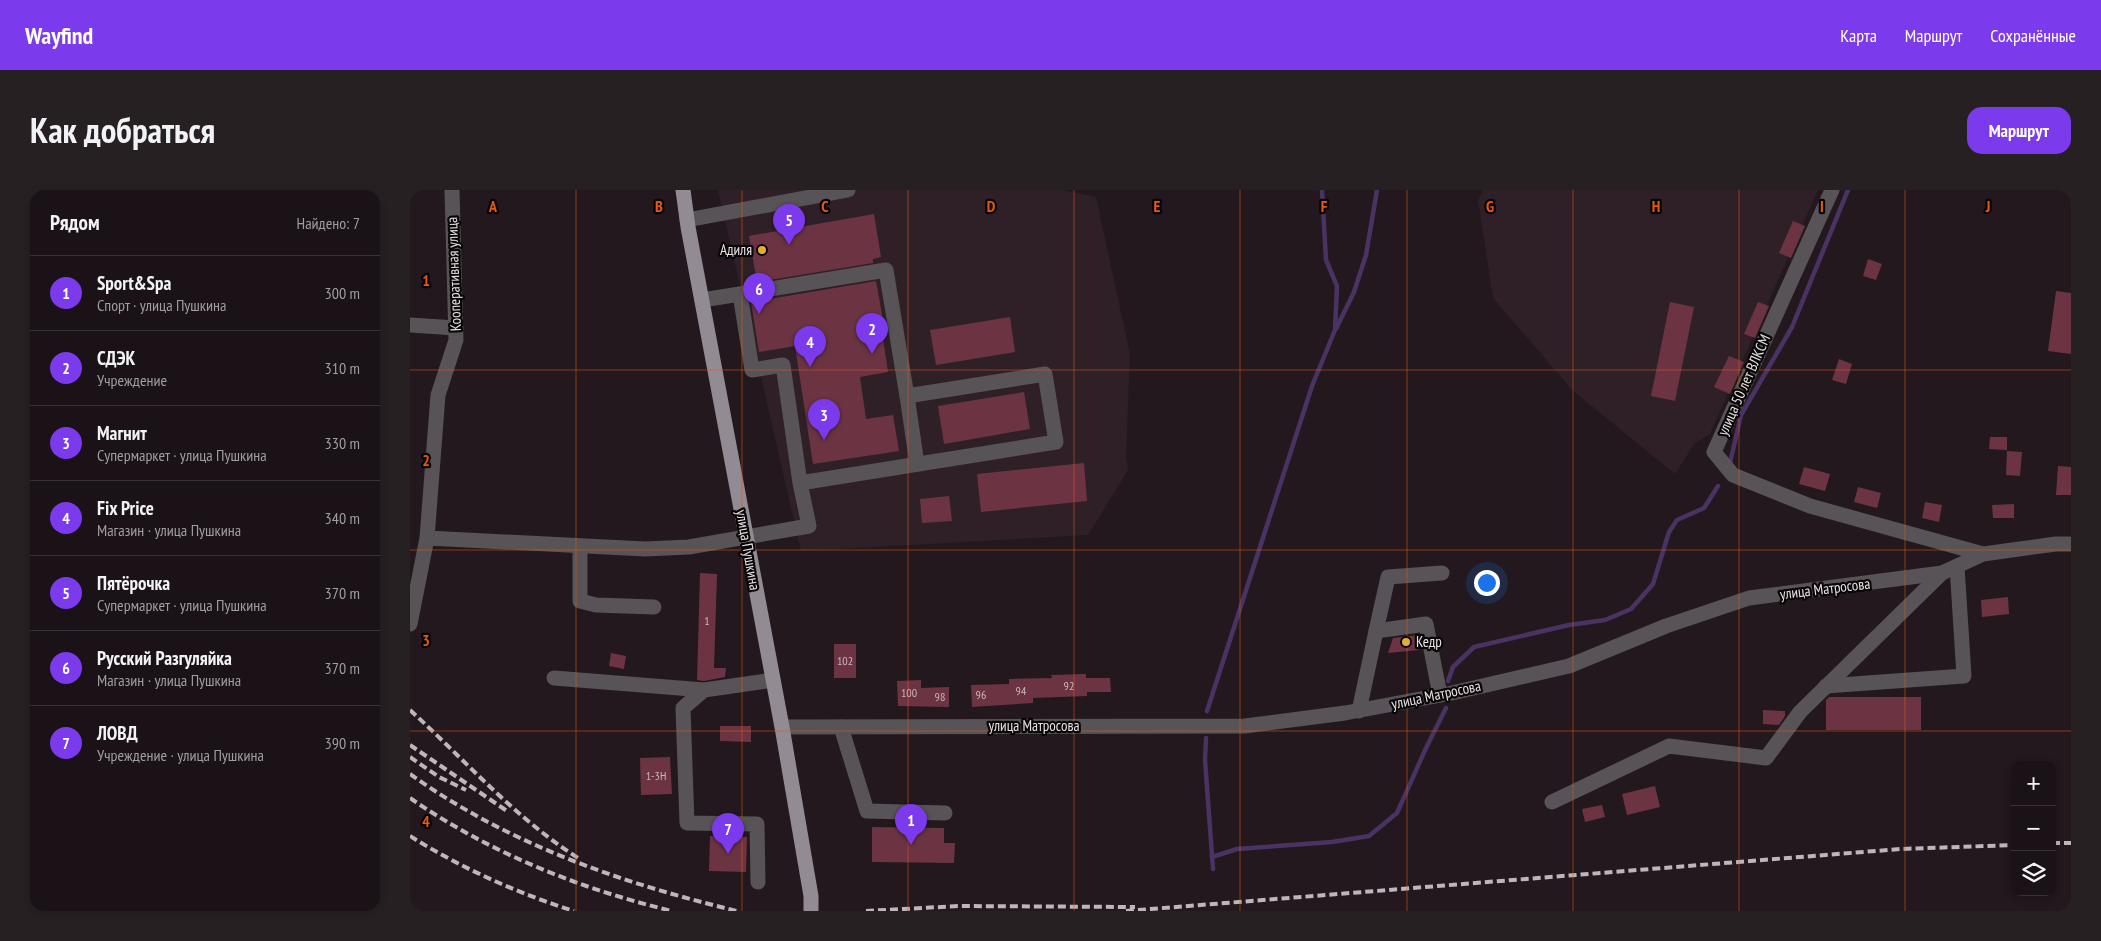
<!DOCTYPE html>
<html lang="ru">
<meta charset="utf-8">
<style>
body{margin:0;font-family:"PT Sans Narrow",sans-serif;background:#272023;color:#f1f3f6}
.controls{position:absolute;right:15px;bottom:15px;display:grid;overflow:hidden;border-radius:10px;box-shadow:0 2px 8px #0003}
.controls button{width:45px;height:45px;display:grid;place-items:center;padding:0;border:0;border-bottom:1px solid #383235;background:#1a1216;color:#f1f3f6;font:25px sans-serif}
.you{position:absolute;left:1076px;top:392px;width:18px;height:18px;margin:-12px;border:4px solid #fff;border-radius:50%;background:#1a73e8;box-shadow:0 0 0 8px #1a73e833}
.badge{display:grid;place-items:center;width:32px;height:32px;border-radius:50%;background:#7c3aed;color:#fff;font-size:16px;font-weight:700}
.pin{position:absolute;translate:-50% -41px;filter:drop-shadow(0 1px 2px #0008)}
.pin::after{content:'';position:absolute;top:26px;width:18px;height:15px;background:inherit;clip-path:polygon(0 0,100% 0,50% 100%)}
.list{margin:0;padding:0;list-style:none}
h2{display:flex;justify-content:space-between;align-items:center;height:65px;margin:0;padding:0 20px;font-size:21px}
h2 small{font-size:16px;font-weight:400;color:#9f9ea1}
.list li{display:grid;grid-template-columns:32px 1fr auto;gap:15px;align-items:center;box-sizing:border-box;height:75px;padding:0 20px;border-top:1px solid #383235}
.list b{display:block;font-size:19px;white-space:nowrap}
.list p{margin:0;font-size:16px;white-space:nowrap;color:#9f9ea1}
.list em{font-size:16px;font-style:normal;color:#9f9ea1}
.icon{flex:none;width:28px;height:28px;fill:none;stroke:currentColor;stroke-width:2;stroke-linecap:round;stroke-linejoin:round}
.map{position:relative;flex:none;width:1661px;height:721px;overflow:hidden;border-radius:15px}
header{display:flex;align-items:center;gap:30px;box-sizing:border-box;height:70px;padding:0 25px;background:#7c3aed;color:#fff}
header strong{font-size:24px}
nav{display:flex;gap:28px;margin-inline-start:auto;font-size:18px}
.intro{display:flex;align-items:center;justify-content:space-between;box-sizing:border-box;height:120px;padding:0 30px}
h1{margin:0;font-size:35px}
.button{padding:12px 22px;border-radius:15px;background:#7c3aed;color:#fff;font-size:18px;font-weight:700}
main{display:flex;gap:30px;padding:0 30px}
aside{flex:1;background:#1a1216;border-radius:15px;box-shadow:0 2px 8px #0003}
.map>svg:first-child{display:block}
</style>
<header>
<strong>Wayfind</strong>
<nav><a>Карта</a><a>Маршрут</a><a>Сохранённые</a></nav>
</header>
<div class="intro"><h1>Как добраться</h1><a class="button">Маршрут</a></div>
<main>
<aside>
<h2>Рядом<small>Найдено: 7</small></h2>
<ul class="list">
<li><span class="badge">1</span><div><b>Sport&amp;Spa</b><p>Спорт · улица Пушкина</p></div><em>300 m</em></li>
<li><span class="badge">2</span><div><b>СДЭК</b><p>Учреждение</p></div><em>310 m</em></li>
<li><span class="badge">3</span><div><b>Магнит</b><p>Супермаркет · улица Пушкина</p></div><em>330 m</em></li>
<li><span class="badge">4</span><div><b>Fix Price</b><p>Магазин · улица Пушкина</p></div><em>340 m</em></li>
<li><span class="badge">5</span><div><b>Пятёрочка</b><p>Супермаркет · улица Пушкина</p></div><em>370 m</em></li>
<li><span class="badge">6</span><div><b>Русский Разгуляйка</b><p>Магазин · улица Пушкина</p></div><em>370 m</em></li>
<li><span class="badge">7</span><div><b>ЛОВД</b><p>Учреждение · улица Пушкина</p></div><em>390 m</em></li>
</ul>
</aside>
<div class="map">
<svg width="1661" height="721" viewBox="0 0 1661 721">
<rect width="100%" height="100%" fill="#22181d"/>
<g fill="#2f2028">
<path d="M 308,0 L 652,0 L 686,7 L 720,164 L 716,268 L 718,280 L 678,345 L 391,361 Z"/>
<path d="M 1073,0 L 1408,0 L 1300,244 L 1285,253 L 1265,284 L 1162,200 L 1083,108 L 1068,10 Z"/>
</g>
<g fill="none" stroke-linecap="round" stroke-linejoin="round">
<g stroke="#4a3362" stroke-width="4.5">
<path d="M 926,139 L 944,102 L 956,65 L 967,0"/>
<path d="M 1320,273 L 1331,225 L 1382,137 L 1438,0"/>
<path d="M 1038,491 L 1043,477 L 1064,457 L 1159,435 L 1195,430 L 1221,419 L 1243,394 L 1259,342 L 1267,330 L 1294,318 L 1308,296"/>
<path d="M 797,521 L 902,196 L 925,140 L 927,96 L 916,70 L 912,0"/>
<path d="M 796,548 L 795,570 L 803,679"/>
<path d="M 802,667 L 827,659 L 922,652 L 959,646 L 987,623 L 1016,558 L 1036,518"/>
</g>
</g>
<g fill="#6c3443">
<path d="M 464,24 L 471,67 L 463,69 L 463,73 L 347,92 L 339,46 Z"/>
<path d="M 1383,31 L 1395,36 L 1381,68 L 1369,63 Z"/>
<path d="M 1458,69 L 1472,74 L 1466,90 L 1453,86 Z"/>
<path d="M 466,91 L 475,141 L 472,142 L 478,182 L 450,187 L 456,229 L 483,225 L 489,261 L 403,274 L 385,156 L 349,162 L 341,112 Z"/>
<path d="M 1646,101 L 1661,103 L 1661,164 L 1638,161 Z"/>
<path d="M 1260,112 L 1284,117 L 1265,211 L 1241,206 Z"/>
<path d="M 1348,112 L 1359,116 L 1345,148 L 1334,144 Z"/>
<path d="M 600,127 L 605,162 L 526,175 L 520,140 Z"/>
<path d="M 1319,166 L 1334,172 L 1320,204 L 1304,197 Z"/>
<path d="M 1429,169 L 1442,174 L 1436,194 L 1422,190 Z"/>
<path d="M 614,202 L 620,239 L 534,254 L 528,216 Z"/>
<path d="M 1580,247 L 1597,247 L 1597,260 L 1579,259 Z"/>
<path d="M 1597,261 L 1612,262 L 1610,286 L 1596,285 Z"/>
<path d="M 674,273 L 677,311 L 571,322 L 567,284 Z"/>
<path d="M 1648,276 L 1661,277 L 1661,305 L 1646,305 Z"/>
<path d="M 1394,277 L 1420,284 L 1415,301 L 1389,294 Z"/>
<path d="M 1448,297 L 1471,303 L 1467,318 L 1444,312 Z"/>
<path d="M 539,306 L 542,331 L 512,333 L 510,309 Z"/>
<path d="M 1515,312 L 1532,315 L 1529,332 L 1512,328 Z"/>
<path d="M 1604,314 L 1604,328 L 1583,328 L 1582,315 Z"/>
<path d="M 290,383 L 307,384 L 304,478 L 316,478 L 315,487 L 294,491 L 287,490 Z"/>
<path d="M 1598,407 L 1599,424 L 1572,427 L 1571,410 Z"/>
<path d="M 1009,445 L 1010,454 L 1009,460 L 978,463 L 983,448 Z"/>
<rect x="424" y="454" width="22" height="34"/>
<path d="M 201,463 L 216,466 L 214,479 L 199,476 Z"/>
<path d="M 676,484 L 676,488 L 700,488 L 701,502 L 677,502 L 677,506 L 623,508 L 623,513 L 562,517 L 561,495 L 599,494 L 599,489 L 642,488 L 641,485 Z"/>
<path d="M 511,490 L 511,498 L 539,497 L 539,517 L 488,516 L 487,491 Z"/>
<path d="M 1419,507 L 1511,507 L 1511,540 L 1416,540 L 1416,510 Z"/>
<path d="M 1353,520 L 1375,521 L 1375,526 L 1369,535 L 1353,534 Z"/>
<path d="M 310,536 L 341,536 L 341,552 L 310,551 Z"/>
<path d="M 260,567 L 262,604 L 231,605 L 230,568 Z"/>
<path d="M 1245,596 L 1250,617 L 1217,625 L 1212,604 Z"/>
<path d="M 1192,615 L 1195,627 L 1175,632 L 1172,619 Z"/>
<path d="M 462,637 L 534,638 L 534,653 L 545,653 L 544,673 L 462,672 Z"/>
<path d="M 300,646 L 337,647 L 336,682 L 299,681 Z"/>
</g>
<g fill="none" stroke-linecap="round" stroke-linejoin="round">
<g stroke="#575357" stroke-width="15">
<path d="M 1422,0 L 1304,262 L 1323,285 L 1400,316 L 1573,364"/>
<path d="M 277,30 L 438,0"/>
<path d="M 292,110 L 330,104"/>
<path d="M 0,135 L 46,138"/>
<path d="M 497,206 L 507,274"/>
<path d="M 17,348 L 235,359 L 279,357 L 399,336 L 390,293 L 373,175 L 342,180 L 330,104 L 476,80 L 497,206 L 635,184 L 646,252 L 390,293"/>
<path d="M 170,356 L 170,411 L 186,415 L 244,417"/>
<path d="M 0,434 L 17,348 L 28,205 L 46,150 L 42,0"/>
<path d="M 966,441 L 978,387 L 1032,383"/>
<path d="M 144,488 L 294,500"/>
<path d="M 1416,496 L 1554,486 L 1547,376"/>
<path d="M 949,521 L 966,441 L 1016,434 L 1030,505"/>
<path d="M 372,537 L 835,536 L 935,523 L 1042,503 L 1159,476 L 1256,436 L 1339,408 L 1532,383 L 1573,364 L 1646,354 L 1661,354"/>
<path d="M 431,537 L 457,621 L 535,623"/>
<path d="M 1142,612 L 1259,556 L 1356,568 L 1390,522 L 1532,383"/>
<path d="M 348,692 L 347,634 L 277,633 L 273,518 L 294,500 L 363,490"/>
</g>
<path stroke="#938b93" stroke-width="15" d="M 273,0 L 278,37 L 372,537 L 401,706 L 401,721"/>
<g stroke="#beb6ba" stroke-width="4" stroke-dasharray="8 4" stroke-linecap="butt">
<path d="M 0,520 C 55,570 104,627 168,668"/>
<path d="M 0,555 L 97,621"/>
<path d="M 0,567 L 29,587 L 56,600"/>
<path d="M 0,584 C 98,654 211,693 327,721"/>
<path d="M 0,608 C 78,662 170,699 262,721"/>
<path d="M 0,646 C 51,678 107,703 164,721"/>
<path d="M 1642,653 L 1661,653"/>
<path d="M 456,721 L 549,716 L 725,717"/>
<path d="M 716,721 L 1490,659 L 1605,655"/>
</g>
</g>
<path fill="none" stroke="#e8590c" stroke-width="1" stroke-opacity="0.55" d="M 166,0 L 166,721M 332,0 L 332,721M 498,0 L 498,721M 664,0 L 664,721M 830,0 L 830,721M 997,0 L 997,721M 1163,0 L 1163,721M 1329,0 L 1329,721M 1495,0 L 1495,721M 0,180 L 1661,180M 0,360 L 1661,360M 0,541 L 1661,541"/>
<g fill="#e1af34" stroke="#080507" stroke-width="2">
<circle cx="352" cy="60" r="5"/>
<circle cx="996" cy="452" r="5"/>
</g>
<g text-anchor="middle" stroke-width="4.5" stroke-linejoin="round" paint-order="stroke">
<g font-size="12" fill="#cab6bc">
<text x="297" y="435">1</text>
<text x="435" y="475">102</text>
<text x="659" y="500">92</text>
<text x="611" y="505">94</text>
<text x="499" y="507">100</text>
<text x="571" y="509">96</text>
<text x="530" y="511">98</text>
<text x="246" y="590">1-3Н</text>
</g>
<g font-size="15" fill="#e9e2e5" stroke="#080507" text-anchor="end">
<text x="342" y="65">Адиля</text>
<text x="1006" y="457" text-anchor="start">Кедр</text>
</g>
<g font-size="15" fill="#e9e2e5" stroke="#080507">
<text transform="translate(44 84) rotate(-92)" y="5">Кооперативная улица</text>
<text transform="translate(1334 195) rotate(-66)" y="5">улица 50 лет ВЛКСМ</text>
<text transform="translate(338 360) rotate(80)" y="5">улица Пушкина</text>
<text transform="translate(1415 399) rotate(-7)" y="5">улица Матросова</text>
<text transform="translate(1026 505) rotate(-12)" y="5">улица Матросова</text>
<text x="624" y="541">улица Матросова</text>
</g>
</g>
<g font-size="16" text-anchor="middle" font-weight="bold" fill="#e8590c" stroke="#080507" stroke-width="4.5" stroke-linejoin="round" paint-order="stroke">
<text x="83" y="22">A</text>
<text x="249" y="22">B</text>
<text x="415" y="22">C</text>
<text x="581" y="22">D</text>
<text x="747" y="22">E</text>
<text x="914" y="22">F</text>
<text x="1080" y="22">G</text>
<text x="1246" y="22">H</text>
<text x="1412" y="22">I</text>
<text x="1578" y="22">J</text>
<text x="16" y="96">1</text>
<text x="16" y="276">2</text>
<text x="16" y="456">3</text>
<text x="16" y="637">4</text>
</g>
</svg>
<div class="controls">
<button>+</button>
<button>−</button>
<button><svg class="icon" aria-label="layers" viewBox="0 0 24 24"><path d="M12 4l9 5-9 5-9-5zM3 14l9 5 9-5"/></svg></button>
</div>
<div class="you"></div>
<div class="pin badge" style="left:501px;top:655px">1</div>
<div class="pin badge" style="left:462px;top:164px">2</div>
<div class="pin badge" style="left:414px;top:250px">3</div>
<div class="pin badge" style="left:400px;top:177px">4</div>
<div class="pin badge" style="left:379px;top:55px">5</div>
<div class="pin badge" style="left:349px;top:124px">6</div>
<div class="pin badge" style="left:318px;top:664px">7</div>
</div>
</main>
